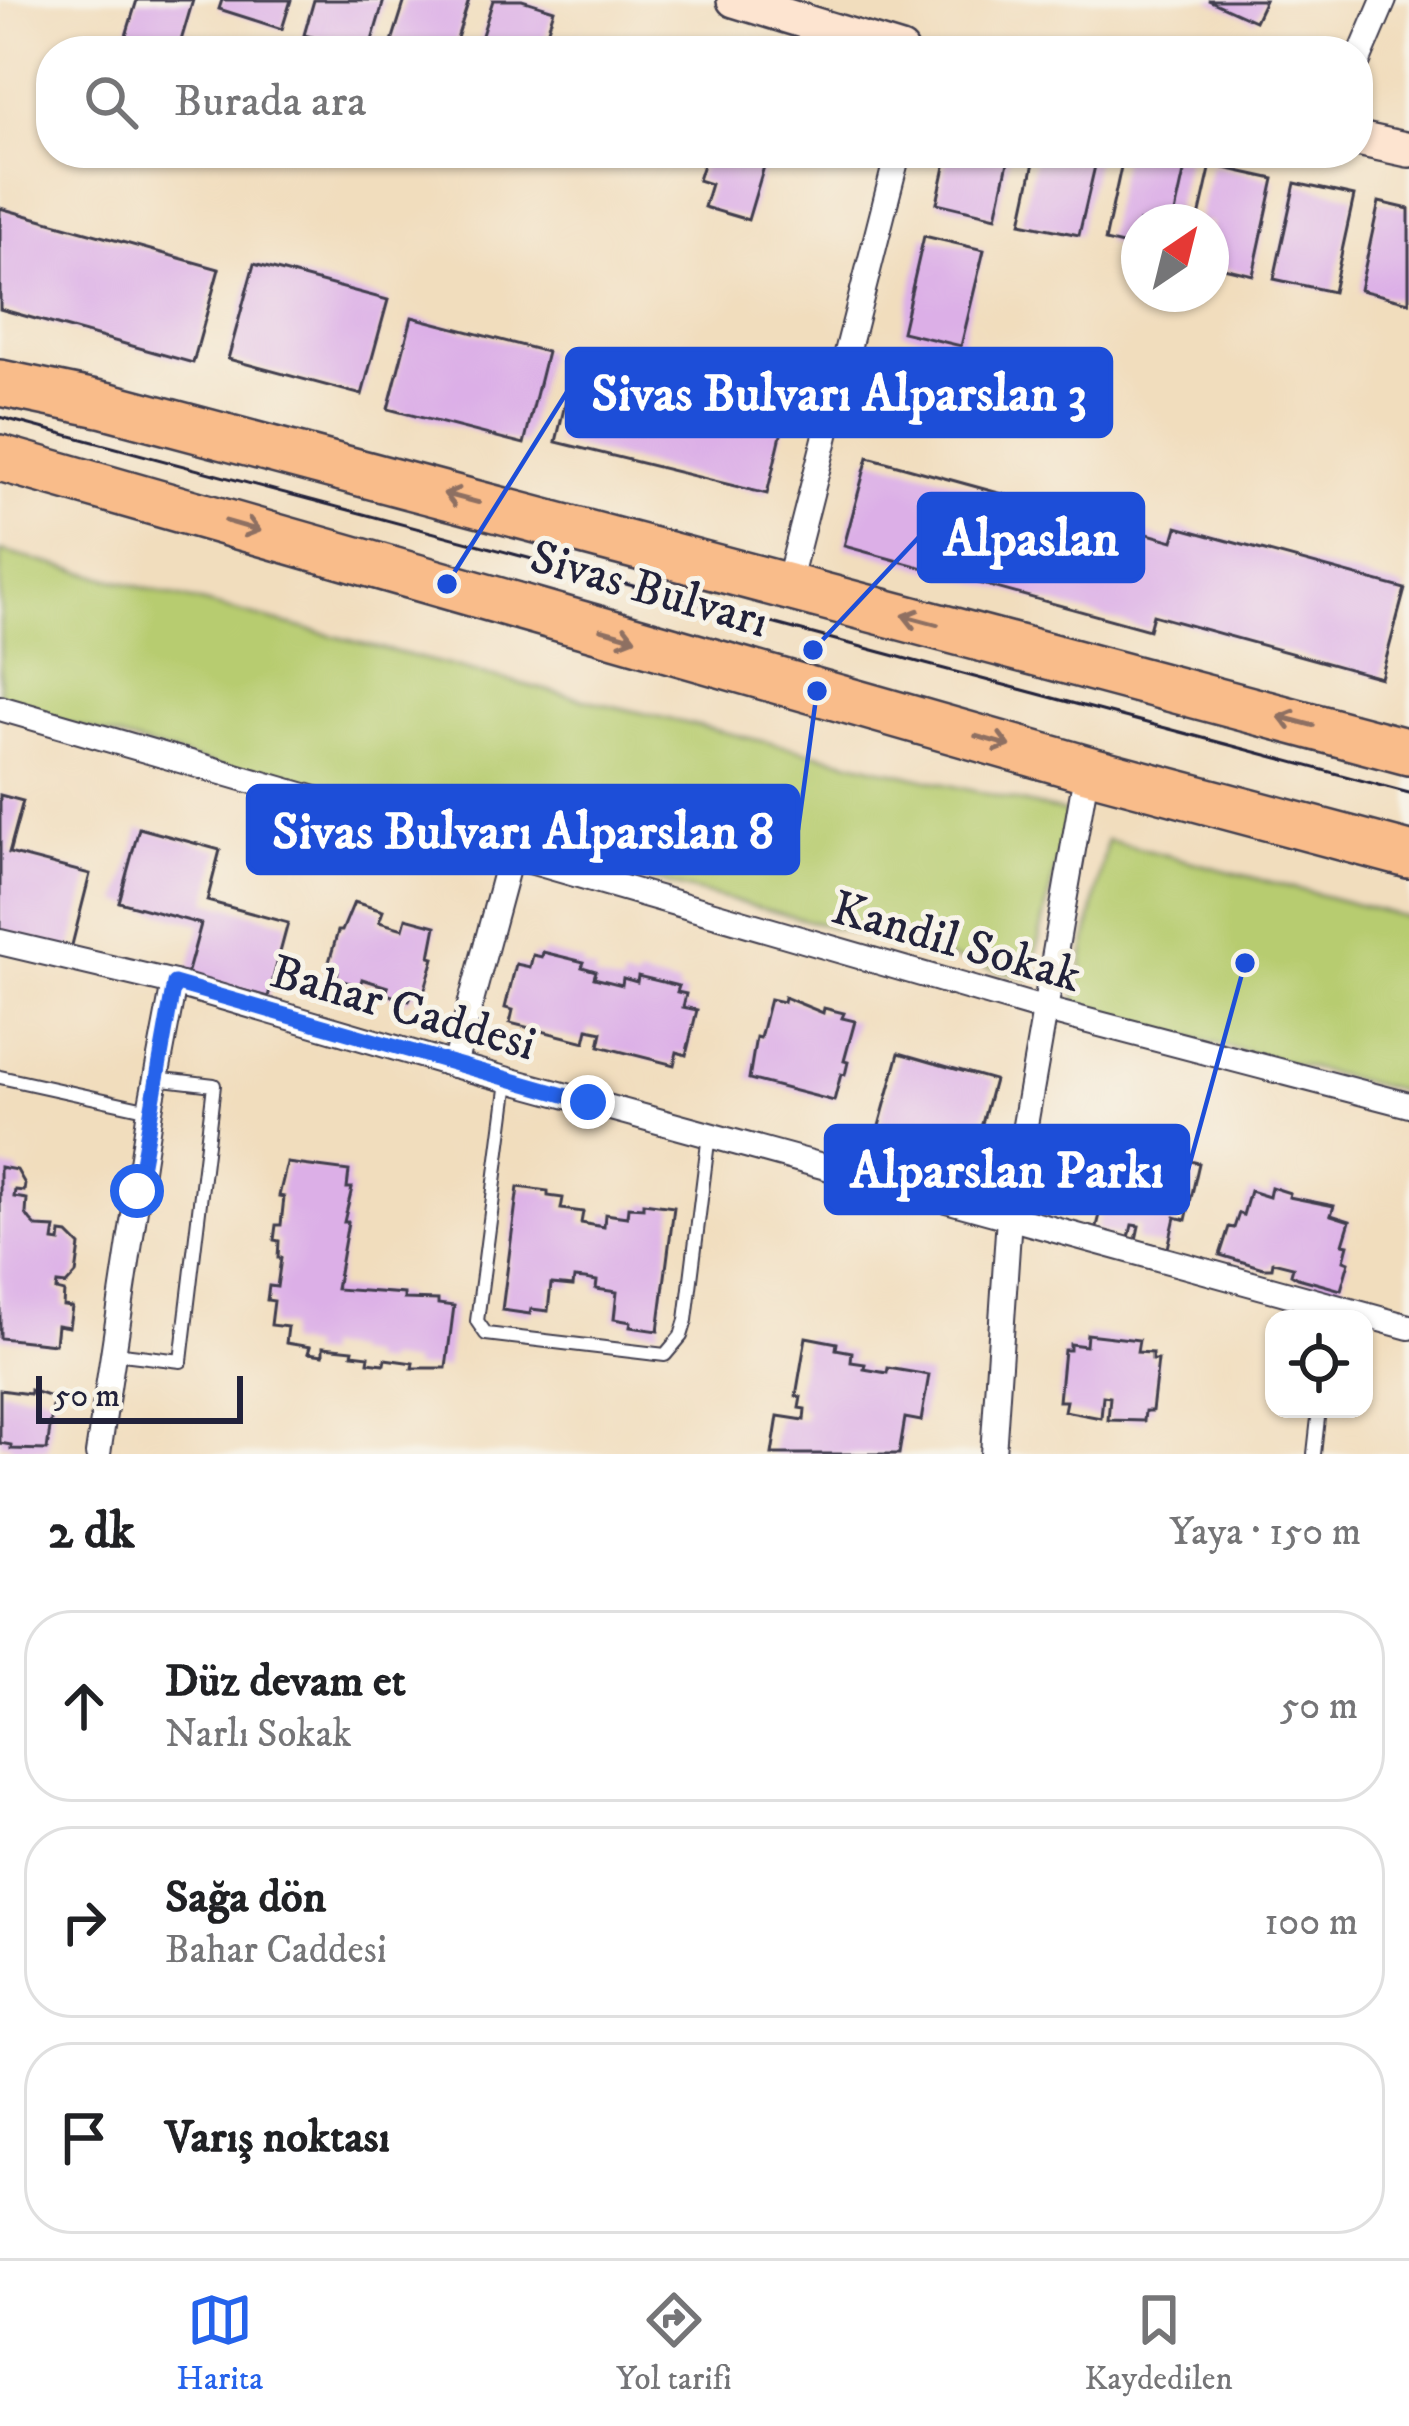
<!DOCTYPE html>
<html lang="tr">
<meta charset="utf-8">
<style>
body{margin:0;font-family:"IM FELL DW Pica",serif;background:#f2f2f2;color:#202124}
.controls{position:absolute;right:36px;bottom:36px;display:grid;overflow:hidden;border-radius:24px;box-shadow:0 3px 9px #0004}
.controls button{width:108px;height:108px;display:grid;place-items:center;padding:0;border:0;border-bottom:3px solid #e0e0e0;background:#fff;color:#202124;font:60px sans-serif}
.compass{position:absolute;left:1121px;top:204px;width:108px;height:108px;border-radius:50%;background:#fff;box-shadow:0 3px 9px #0004;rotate:35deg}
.scale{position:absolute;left:36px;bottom:30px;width:207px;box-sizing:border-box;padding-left:12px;border:6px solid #22223b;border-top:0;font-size:33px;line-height:42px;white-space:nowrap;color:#22223b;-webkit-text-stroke:9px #f7f3e8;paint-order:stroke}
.stop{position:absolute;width:36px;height:36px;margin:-27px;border:9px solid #2563eb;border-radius:50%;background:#fff}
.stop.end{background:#2563eb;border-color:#fff;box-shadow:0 3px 12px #0008}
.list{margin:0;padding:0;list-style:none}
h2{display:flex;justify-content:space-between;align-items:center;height:156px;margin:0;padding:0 48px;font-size:51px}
h2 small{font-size:39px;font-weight:400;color:#757577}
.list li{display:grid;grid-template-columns:78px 1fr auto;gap:36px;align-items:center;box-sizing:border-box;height:192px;margin:0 24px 24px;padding:0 24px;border:3px solid #e0e0e0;border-radius:48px}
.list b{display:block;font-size:45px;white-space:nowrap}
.list p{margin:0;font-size:39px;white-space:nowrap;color:#757577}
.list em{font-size:39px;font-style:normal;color:#757577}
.icon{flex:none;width:66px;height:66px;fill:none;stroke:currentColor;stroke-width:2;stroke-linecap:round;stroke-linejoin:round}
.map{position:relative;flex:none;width:1409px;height:1454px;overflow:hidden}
.search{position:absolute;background:#fff;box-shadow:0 3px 9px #0004;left:36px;right:36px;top:36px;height:132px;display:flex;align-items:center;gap:30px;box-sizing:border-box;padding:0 42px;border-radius:48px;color:#757577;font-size:45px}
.sheet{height:804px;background:#fff}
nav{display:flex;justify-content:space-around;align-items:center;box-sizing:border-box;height:168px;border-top:3px solid #e0e0e0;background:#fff;font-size:33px;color:#757577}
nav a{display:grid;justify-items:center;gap:6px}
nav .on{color:#2563eb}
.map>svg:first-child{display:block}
</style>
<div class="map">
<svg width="1409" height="1454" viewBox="0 0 1409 1454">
<rect width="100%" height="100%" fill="#f7f3e8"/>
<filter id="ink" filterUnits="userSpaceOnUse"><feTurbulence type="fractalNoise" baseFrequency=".00833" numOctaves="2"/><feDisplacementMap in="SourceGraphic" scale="24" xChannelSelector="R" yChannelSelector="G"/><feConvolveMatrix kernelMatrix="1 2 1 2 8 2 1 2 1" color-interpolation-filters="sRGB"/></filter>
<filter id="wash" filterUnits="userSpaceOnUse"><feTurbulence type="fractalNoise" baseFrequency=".004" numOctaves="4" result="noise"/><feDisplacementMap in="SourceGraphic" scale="48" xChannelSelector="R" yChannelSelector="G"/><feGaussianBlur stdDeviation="2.7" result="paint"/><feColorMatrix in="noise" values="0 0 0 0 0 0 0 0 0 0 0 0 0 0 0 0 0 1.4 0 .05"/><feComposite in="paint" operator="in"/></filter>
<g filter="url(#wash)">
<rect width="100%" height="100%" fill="#f1ddbd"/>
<g fill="#b7cc70" stroke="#6c7756" stroke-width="3">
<path d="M 0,551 L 545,690 L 1068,813 L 1030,979 L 218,766 L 0,704 Z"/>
<path d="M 1107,840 L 1409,918 L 1409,1093 L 1073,1008 Z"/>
</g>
<g id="blocks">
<g fill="#dcafe7">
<path d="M 137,0 L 193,0 L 178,51 L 163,51 L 125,39 Z"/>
<path d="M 222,0 L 291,0 L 282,29 L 219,9 Z"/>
<path d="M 314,0 L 384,0 L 369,51 L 304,35 Z"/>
<path d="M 405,0 L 469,0 L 453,51 L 389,51 Z"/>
<path d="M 493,0 L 522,0 L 554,10 L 541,51 L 477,51 Z"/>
<path d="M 1208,0 L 1265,0 L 1255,21 Z"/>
<path d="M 714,153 L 768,153 L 748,220 L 704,207 L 711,184 L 698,180 L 705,158 L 712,160 Z"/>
<path d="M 948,153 L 1010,153 L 996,217 L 937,203 Z"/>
<path d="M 1036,153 L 1098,153 L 1079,235 L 1021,223 Z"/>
<path d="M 1124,153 L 1160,153 L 1187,159 L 1173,222 L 1139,222 L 1139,249 L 1105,241 Z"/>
<path d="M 1211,165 L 1274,179 L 1253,275 L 1211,265 L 1211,222 L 1198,222 Z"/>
<path d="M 1295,183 L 1354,196 L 1333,292 L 1274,279 Z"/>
<path d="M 1379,202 L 1409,209 L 1409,302 L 1360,290 Z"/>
<path d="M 0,208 L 219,269 L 193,363 L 0,309 Z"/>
<path d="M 924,236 L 984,250 L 961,346 L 902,332 Z"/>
<path d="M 254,264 L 388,300 L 362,395 L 228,359 Z"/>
<path d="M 412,317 L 547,352 L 524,444 L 388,409 Z"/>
<path d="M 578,350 L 789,401 L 767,494 L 556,442 Z"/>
<path d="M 868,457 L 1173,541 L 1177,527 L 1405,589 L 1381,678 L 1153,615 L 1149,630 L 844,546 Z"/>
<path d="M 0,795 L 23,801 L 9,853 L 90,874 L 71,949 L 0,930 Z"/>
<path d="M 139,828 L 220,850 L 207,901 L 288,923 L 268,997 L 187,975 L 201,924 L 119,902 Z"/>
<path d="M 354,902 L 383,911 L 379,922 L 403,929 L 406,918 L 436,926 L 430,957 L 434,958 L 423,996 L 412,993 L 409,1001 L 386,994 L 388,987 L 362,979 L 360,986 L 336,979 L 338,972 L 327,969 L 338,931 L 342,931 Z"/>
<path d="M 543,952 L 584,962 L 582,967 L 596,971 L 594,978 L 622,985 L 623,978 L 637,982 L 638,976 L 679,986 L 677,992 L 686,994 L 683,1007 L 697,1010 L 686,1055 L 677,1052 L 674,1065 L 599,1046 L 602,1032 L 588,1029 L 585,1042 L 510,1023 L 513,1010 L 505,1008 L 516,964 L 530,967 L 533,955 L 542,957 Z"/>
<path d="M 784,997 L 823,1013 L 824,1008 L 844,1013 L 842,1018 L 855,1021 L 844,1061 L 848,1062 L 845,1075 L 841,1074 L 834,1101 L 749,1079 L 756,1037 L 760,1038 L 770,999 L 783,1002 Z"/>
<path d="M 899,1053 L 994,1080 L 971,1164 L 876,1137 Z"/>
<path d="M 1107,1141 L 1169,1160 L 1170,1156 L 1199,1163 L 1186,1220 L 1175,1217 L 1168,1248 L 1136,1240 L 1139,1226 L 1132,1225 L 1129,1238 L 1096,1230 L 1104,1200 L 1094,1197 Z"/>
<path d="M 287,1163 L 349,1171 L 347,1188 L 352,1188 L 344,1222 L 348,1222 L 336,1289 L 404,1294 L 404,1299 L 438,1300 L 438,1304 L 454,1306 L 446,1368 L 412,1368 L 413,1363 L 385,1359 L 384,1364 L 368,1362 L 369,1356 L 352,1354 L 353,1350 L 323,1347 L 323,1355 L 308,1353 L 310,1347 L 286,1343 L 288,1327 L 271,1325 L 274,1301 L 267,1300 L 269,1286 L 277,1287 L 281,1258 L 278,1258 L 279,1241 L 274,1240 L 276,1225 L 281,1225 L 284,1197 L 279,1196 Z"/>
<path d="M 0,1167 L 17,1170 L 25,1184 L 24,1191 L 15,1190 L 14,1197 L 27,1199 L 26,1214 L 31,1221 L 37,1227 L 55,1228 L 53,1241 L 60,1242 L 61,1233 L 68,1234 L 80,1246 L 76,1274 L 66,1285 L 57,1284 L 56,1290 L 64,1292 L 63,1306 L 72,1307 L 69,1327 L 57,1325 L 55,1344 L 0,1338 Z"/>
<path d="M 518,1187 L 548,1191 L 548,1196 L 563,1198 L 561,1209 L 583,1212 L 581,1223 L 604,1227 L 605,1214 L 627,1217 L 628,1207 L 643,1208 L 643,1203 L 674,1207 L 658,1331 L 630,1327 L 631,1322 L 614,1319 L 617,1292 L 596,1289 L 597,1281 L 585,1279 L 574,1278 L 573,1286 L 551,1284 L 548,1311 L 531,1309 L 530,1314 L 502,1310 Z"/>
<path d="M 1271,1187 L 1290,1193 L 1289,1197 L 1334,1206 L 1331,1215 L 1350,1221 L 1343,1244 L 1348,1245 L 1344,1260 L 1349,1262 L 1341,1290 L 1298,1278 L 1291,1274 L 1293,1267 L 1273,1262 L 1272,1268 L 1263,1268 L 1220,1255 L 1229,1227 L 1234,1228 L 1239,1213 L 1243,1215 L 1250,1191 L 1269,1197 Z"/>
<path d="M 1087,1334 L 1139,1340 L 1137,1352 L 1152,1353 L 1152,1360 L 1158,1360 L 1152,1411 L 1145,1411 L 1144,1421 L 1108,1420 L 1110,1397 L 1103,1396 L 1101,1418 L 1064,1411 L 1066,1401 L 1059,1401 L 1064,1350 L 1070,1350 L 1070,1344 L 1086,1346 Z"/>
<path d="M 806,1337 L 837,1343 L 836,1349 L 852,1352 L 851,1362 L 865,1364 L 864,1369 L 887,1373 L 888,1368 L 929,1375 L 921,1421 L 905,1418 L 899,1454 L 772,1454 L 778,1416 L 804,1420 L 805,1409 L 799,1408 L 801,1397 L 796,1396 Z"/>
<path d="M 0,1390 L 30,1394 L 30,1390 L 54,1398 L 47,1450 L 11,1449 L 11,1445 L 0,1443 Z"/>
</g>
</g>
</g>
<g filter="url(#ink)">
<use href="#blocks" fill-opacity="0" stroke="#413e4e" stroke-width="3"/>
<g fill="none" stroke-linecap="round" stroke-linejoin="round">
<g stroke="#413e4e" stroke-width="16">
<g id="lane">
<path d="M 0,1077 L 150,1110"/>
<path d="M 508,1081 L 477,1321 L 486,1334 L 665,1355 L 681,1336 L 686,1320 L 709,1134"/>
<path d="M 114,1353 L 181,1361 L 214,1085 L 155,1078"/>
<path d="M 1314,1454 L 1319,1409"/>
</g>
</g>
<g stroke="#413e4e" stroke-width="28">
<g id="street">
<path d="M 1358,61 L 1384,0"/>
<path d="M 788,584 L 898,153"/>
<path d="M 0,708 L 1046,1010 L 1409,1105"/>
<path d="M 0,942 L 174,983 L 454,1065 L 1409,1327"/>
<path d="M 454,1065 L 510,857"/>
<path d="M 98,1454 L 150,1110 L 174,983"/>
<path d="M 993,1454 L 1009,1217 L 1087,769"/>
</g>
</g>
<g stroke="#413e4e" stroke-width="38">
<g id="secondary">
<path d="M 734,0 L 901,51"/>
<path d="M 1358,139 L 1409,150"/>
</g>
</g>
<g stroke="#413e4e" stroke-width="50">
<g id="highway">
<path d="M 0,383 L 105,405 L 1409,752"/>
<path d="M 0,458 L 1087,769 L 1409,855"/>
</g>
</g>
<use href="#lane" stroke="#fff" stroke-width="12"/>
<use href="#street" stroke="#fff" stroke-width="24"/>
<use href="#secondary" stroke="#fde4d0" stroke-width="33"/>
<use href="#highway" stroke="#f9bc8a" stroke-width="45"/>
<path stroke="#22223b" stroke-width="3" d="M 0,417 L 1409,793"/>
</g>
<defs><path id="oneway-shaft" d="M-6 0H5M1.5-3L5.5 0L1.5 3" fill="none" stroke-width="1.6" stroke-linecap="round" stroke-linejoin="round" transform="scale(3)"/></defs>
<g stroke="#8e6f62">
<use href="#oneway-shaft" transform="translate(461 498) rotate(-165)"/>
<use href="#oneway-shaft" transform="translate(243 526) rotate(16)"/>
<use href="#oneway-shaft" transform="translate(920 620) rotate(-165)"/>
<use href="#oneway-shaft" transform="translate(618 634) rotate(16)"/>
<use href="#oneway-shaft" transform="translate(1296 721) rotate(-165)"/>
<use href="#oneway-shaft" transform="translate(993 741) rotate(16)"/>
</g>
</g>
<g fill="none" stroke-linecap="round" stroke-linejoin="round" filter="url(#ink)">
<path stroke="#2563eb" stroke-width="15" d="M 137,1191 L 174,983 L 588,1102"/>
</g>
<g text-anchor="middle" stroke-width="10" stroke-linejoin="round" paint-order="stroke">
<g font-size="48" fill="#22223b" stroke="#f7f3e8">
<text transform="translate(650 587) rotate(16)" y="17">Sivas Bulvarı</text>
<text transform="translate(957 940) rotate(16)" y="17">Kandil Sokak</text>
<text transform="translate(404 1006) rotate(16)" y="17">Bahar Caddesi</text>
</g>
</g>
<path fill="none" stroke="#1d4ed8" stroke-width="4.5" d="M447 584L567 392M813 650L919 537M817 691L798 830M1245 963L1188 1170"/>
<g fill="#1d4ed8" stroke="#f7f3e8" stroke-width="4.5">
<circle cx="447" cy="584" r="12"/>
<circle cx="813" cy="650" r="12"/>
<circle cx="817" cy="691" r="12"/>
<circle cx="1245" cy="963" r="12"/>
</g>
<g fill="#1d4ed8" stroke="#1d4ed8" stroke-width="4.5">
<rect x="567" y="349" width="544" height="87" rx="12"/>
<rect x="919" y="494" width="224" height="87" rx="12"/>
<rect x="248" y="786" width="550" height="87" rx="12"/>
<rect x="826" y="1126" width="362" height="87" rx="12"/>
</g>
<g font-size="51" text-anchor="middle" font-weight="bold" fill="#fff">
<text x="839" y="410">Sivas Bulvarı Alparslan 3</text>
<text x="1031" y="555">Alpaslan</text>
<text x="523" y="848">Sivas Bulvarı Alparslan 8</text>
<text x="1007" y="1187">Alparslan Parkı</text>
</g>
</svg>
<div class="controls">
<button><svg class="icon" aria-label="locate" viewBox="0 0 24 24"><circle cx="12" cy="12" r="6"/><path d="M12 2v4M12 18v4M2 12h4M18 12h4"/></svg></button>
</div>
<svg class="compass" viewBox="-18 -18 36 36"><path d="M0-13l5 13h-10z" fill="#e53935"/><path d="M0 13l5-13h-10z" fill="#757577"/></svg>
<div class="scale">50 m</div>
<div class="stop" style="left:137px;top:1191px"></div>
<div class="stop end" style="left:588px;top:1102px"></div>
<div class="search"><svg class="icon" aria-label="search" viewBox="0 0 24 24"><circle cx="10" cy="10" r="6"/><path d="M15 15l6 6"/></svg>Burada ara</div>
</div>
<section class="sheet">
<h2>2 dk<small>Yaya · 150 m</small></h2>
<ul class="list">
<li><svg class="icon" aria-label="ahead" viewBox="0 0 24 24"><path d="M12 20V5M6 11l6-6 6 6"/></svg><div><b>Düz devam et</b><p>Narlı Sokak</p></div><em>50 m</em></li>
<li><svg class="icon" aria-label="right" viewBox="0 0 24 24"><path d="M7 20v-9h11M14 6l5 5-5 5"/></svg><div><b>Sağa dön</b><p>Bahar Caddesi</p></div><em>100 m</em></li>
<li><svg class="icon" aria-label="arrive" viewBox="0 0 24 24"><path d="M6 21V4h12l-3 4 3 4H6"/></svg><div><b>Varış noktası</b></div></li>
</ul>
</section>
<nav>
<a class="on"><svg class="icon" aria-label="map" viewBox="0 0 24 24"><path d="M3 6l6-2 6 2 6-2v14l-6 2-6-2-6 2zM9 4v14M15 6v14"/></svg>Harita</a>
<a><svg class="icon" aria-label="directions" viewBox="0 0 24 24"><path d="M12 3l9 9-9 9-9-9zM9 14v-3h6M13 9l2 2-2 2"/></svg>Yol tarifi</a>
<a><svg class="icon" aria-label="saved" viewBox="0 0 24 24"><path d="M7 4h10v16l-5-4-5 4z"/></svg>Kaydedilen</a>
</nav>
